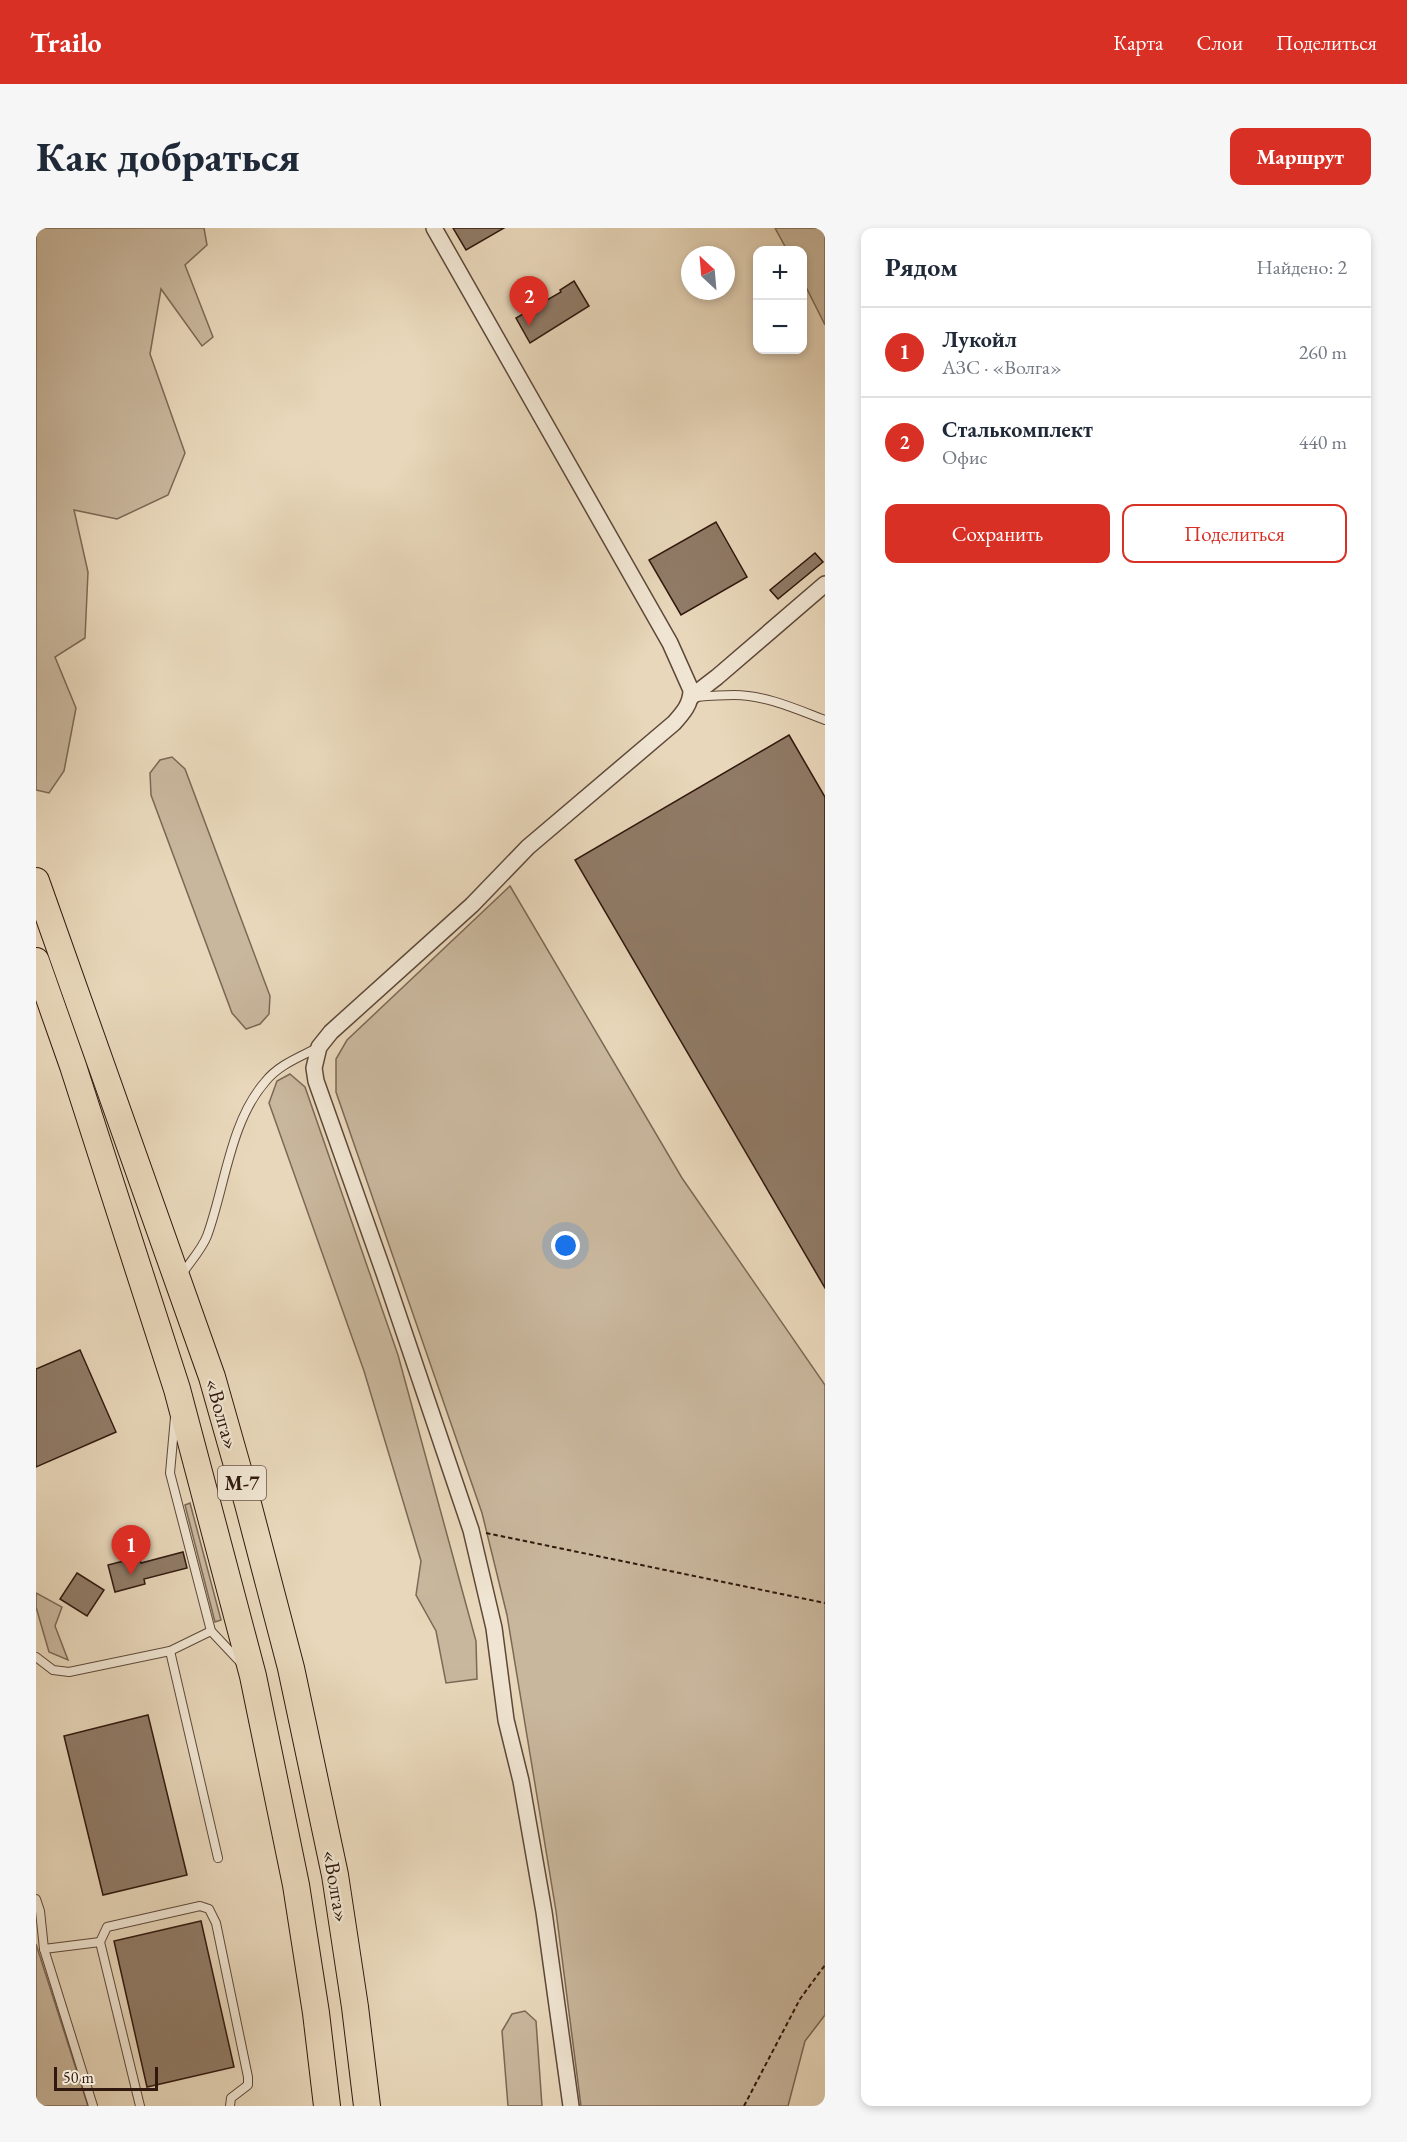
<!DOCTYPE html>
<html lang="ru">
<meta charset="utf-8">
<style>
body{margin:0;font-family:"EB Garamond",serif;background:#f6f6f7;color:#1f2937}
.controls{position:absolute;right:18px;top:18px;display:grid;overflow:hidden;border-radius:12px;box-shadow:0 3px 9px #0003}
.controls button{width:54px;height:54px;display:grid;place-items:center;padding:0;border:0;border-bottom:2px solid #e0e1e3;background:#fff;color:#1f2937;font:30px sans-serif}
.compass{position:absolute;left:645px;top:18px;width:54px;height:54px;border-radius:50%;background:#fff;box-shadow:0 3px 9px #0003;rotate:334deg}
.scale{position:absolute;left:18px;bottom:15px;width:104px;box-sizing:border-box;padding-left:6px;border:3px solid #30180e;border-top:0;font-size:16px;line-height:21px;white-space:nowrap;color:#30180e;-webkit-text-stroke:4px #f0e5d2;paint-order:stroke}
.you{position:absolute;left:530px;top:1018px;width:21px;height:21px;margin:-15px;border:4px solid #fff;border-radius:50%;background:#1a73e8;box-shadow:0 0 0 9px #1a73e833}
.badge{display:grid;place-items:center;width:39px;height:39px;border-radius:50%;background:#d93025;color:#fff;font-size:20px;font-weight:700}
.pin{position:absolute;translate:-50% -50px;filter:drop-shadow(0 2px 3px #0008)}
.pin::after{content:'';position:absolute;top:32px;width:21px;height:18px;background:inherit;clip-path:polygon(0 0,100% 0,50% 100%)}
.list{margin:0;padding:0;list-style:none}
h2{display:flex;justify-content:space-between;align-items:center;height:78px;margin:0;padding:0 24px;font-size:26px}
h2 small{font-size:20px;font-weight:400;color:#747a83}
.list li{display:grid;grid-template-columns:39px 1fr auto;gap:18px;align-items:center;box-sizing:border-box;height:90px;padding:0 24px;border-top:2px solid #e0e1e3}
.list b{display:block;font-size:22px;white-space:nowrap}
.list p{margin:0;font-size:20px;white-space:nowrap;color:#747a83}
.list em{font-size:20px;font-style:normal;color:#747a83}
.actions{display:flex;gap:12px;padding:18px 24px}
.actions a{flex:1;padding:14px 0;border:2px solid #d93025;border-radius:12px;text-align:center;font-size:21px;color:#d93025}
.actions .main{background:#d93025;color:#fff}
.map{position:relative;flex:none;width:789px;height:1878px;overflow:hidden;border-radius:12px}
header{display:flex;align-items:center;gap:36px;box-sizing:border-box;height:84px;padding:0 30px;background:#d93025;color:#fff}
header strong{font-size:28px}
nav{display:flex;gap:33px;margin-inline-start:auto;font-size:21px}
.intro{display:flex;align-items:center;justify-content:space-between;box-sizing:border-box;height:144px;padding:0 36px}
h1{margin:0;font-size:42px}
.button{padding:15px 27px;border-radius:12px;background:#d93025;color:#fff;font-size:21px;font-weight:700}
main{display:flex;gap:36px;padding:0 36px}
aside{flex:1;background:#fff;border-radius:12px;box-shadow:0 3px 9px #0003}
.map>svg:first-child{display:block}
</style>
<header>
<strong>Trailo</strong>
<nav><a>Карта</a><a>Слои</a><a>Поделиться</a></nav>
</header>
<div class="intro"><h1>Как добраться</h1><a class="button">Маршрут</a></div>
<main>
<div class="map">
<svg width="789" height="1878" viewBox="0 0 789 1878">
<rect width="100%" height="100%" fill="#e8d7ba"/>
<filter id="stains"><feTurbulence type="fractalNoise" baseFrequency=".00333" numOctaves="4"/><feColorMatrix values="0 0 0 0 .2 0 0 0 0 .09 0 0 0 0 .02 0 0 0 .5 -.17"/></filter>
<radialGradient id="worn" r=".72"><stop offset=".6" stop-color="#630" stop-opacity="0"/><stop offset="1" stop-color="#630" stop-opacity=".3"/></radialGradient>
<g fill="#c9b79d" stroke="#7c6856" stroke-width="1.5">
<path d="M 0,0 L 168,0 L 171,17 L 149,37 L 177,109 L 166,118 L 125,61 L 114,126 L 149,225 L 132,267 L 81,291 L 38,282 L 52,344 L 49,410 L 19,429 L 40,480 L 28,543 L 13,565 L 0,562 Z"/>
<path d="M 739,0 L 789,0 L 789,97 L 767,53 L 766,22 L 751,22 Z"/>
<path d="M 136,529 L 149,541 L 234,768 L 233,786 L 224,796 L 210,801 L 196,785 L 115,567 L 114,545 L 124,532 Z"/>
<path d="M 474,658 L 646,950 L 789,1157 L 789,1787 L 769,1813 L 752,1878 L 545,1878 L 520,1683 L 471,1387 L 446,1285 L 300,864 L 300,831 L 311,812 Z"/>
<path d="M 254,846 L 269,859 L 362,1127 L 440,1413 L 441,1451 L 410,1455 L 400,1403 L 380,1367 L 385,1333 L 328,1143 L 233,875 L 241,853 Z"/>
<path d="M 154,1275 L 185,1392 L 179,1394 L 149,1277 Z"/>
<path d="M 0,1365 L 26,1379 L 19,1398 L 32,1432 L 13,1424 L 0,1379 Z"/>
<path d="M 0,1716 L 52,1878 L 0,1878 Z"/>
<path d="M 489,1783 L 500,1793 L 506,1878 L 472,1878 L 466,1803 L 476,1786 Z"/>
</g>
<g fill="#907b67" stroke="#30180e" stroke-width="1.5">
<path d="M 417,0 L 468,0 L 430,22 Z"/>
<path d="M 538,53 L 553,78 L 494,115 L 480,90 L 525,64 L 524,62 Z"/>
<path d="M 680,294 L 711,349 L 645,387 L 613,332 Z"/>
<path d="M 779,325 L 787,334 L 742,371 L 734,362 Z"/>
<path d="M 753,507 L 789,569 L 789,1060 L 539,632 Z"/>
<path d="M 44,1122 L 80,1204 L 0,1239 L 0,1141 Z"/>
<path d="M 147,1324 L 151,1340 L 108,1351 L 109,1356 L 79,1364 L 72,1337 L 103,1329 L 105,1335 Z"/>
<path d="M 41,1345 L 68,1362 L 51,1388 L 24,1371 Z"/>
<path d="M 112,1487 L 151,1647 L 67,1667 L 28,1508 Z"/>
<path d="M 165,1693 L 198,1839 L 111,1859 L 78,1713 Z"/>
</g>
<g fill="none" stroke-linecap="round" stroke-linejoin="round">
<g stroke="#5e4839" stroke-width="10">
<g id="service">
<path d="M 660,469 C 672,468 685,467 698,467 C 729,467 760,481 789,492"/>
<path d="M 146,1046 C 154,1034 166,1021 171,1008 C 189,959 194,894 229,854 C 242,837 264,829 283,819"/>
<path d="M 139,1189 L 134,1245 L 175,1403 L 206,1436"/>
<path d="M 134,1423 L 182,1630"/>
<path d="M 0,1429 L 17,1442 L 33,1444 L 134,1423 L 175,1403"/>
<path d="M 0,1671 L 4,1683 L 8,1721 L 57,1878"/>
<path d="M 8,1721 L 64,1714"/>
<path d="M 104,1878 L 64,1714 L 71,1699 L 164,1678 L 173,1681 L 180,1695 L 212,1849 L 212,1857 L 195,1870 L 194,1878"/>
</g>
</g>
<g stroke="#5e4839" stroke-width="18">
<g id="minor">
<path d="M 398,0 L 634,415 L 655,462 C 655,476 647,485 638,495 L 492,619 L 436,677 L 295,804 L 283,819 L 278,840 L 280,853 L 348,1045 L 435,1302 L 458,1400 L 470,1492 L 485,1553 L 508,1684 L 535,1878"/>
<path d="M 655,469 L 681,449 L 789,356"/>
</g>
</g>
<g stroke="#30180e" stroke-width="28">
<g id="trunk">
<path d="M 0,653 L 176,1149 L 212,1276 L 255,1440 L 299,1647 L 319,1779 L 331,1878"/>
<path d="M 0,733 L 37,838 L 141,1161 L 217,1448 L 260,1657 L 280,1785 L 291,1878"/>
</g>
</g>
<g stroke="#30180e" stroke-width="2" stroke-dasharray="4.5 3" stroke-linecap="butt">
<path d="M 450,1305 L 789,1375"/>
<path d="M 708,1878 L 764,1771 L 789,1737"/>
</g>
<use href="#service" stroke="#f0e5d2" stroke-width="8"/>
<use href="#minor" stroke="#f0e5d2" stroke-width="15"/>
<use href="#trunk" stroke="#e8d7ba" stroke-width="26"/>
</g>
<g text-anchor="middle" stroke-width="4.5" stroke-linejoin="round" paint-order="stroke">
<rect fill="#f0e5d2" stroke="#6a5649" stroke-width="1.5" x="182" y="1238" width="48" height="34" rx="4.5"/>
<g font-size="20" font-weight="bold" fill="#30180e">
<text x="206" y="1262">М-7</text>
</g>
<g font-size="21" fill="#30180e" stroke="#f0e5d2">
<text transform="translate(186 1186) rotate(74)" y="7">«Волга»</text>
<text transform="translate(300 1658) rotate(80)" y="7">«Волга»</text>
</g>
</g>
<rect width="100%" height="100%" filter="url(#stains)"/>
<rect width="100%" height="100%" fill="url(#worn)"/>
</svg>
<div class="controls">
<button>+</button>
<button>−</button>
</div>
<svg class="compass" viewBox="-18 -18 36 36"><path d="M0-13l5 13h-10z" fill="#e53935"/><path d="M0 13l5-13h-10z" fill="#747a83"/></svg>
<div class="scale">50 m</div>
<div class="you"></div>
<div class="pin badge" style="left:95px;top:1347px">1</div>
<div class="pin badge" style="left:493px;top:98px">2</div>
</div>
<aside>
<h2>Рядом<small>Найдено: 2</small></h2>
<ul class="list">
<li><span class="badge">1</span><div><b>Лукойл</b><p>АЗС · «Волга»</p></div><em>260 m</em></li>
<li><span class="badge">2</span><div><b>Сталькомплект</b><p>Офис</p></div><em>440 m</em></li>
</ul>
<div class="actions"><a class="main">Сохранить</a><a>Поделиться</a></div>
</aside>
</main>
